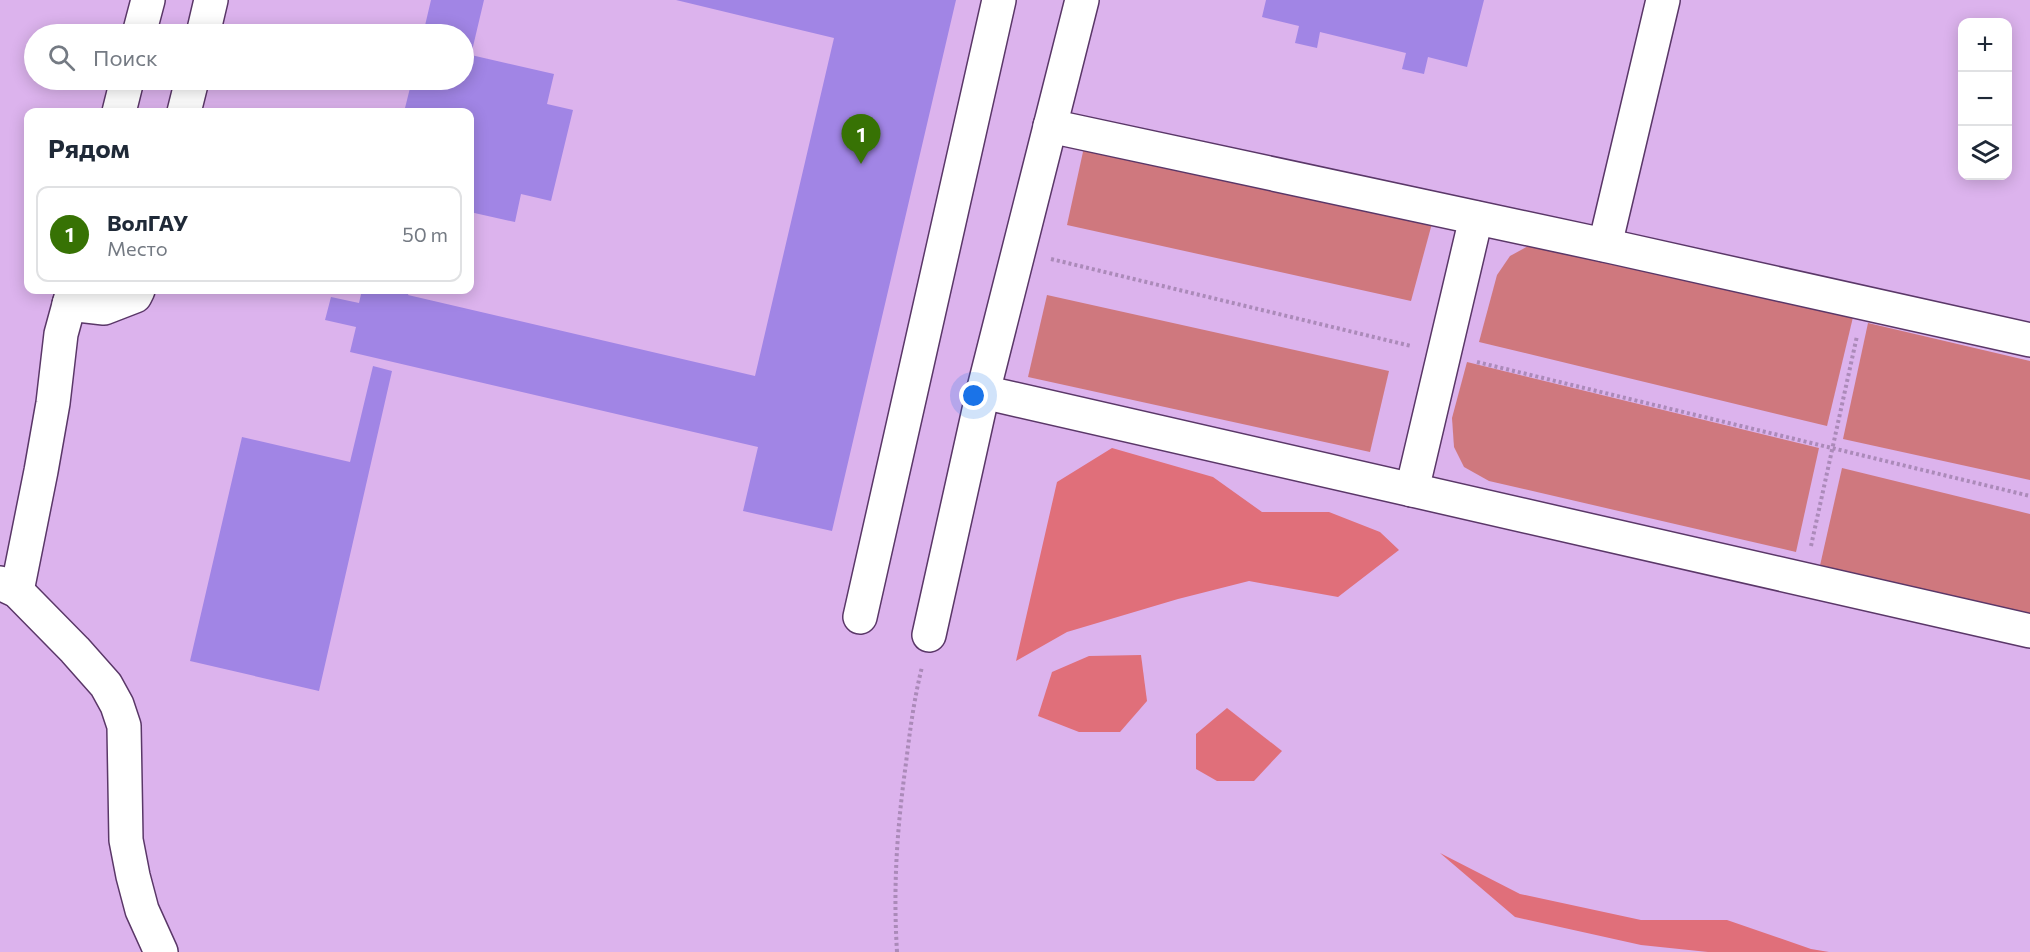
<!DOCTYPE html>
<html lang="ru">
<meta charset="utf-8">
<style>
body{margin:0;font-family:Commissioner,sans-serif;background:#f6f6f7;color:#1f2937}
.controls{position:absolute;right:18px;top:18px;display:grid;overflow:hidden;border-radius:12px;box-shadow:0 3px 15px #0003}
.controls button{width:54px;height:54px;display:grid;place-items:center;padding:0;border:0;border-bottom:2px solid #e0e1e3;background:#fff;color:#1f2937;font:30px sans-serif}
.you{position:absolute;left:974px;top:396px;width:21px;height:21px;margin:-15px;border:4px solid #fff;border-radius:50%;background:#1a73e8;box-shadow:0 0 0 9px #1a73e833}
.badge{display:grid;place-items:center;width:39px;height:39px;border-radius:50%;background:#377204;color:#fff;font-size:20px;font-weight:700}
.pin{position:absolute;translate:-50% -50px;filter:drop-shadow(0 2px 3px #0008)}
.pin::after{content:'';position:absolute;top:32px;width:21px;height:18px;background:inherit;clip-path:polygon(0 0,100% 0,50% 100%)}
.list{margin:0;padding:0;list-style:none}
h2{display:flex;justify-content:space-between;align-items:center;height:78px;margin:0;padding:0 24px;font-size:26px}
h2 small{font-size:20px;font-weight:400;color:#747a83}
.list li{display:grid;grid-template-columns:39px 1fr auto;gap:18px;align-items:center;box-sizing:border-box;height:96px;margin:0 12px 12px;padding:0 12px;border:2px solid #e0e1e3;border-radius:12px}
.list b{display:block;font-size:22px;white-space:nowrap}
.list p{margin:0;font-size:20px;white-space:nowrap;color:#747a83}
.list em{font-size:20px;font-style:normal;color:#747a83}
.icon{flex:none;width:33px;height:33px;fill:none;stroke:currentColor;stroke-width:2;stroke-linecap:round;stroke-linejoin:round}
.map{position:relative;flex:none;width:2030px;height:952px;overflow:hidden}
.search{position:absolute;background:#fff;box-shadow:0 3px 15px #0003;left:24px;top:24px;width:450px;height:66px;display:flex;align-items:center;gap:15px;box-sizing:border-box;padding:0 21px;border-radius:33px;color:#747a83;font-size:22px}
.panel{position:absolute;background:#fff;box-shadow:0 3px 15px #0003;left:24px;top:108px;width:450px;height:186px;border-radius:12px}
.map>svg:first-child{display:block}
</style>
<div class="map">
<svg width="2030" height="952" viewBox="0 0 2030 952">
<rect width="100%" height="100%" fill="#dcb3ed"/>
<g fill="#cf787e">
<path d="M 1086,138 L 1434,216 L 1411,301 L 1067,225 Z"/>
<path d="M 1532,244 L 1854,313 L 1827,426 L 1479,342 L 1497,275 L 1510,256 Z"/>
<path d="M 1047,295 L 1389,371 L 1370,452 L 1028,377 Z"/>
<path d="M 1868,323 L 2030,361 L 2030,480 L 1843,439 Z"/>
<path d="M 1467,362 L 1819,448 L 1796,552 L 1489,481 L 1464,467 L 1454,447 L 1452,418 Z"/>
<path d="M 1842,468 L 2030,514 L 2030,617 L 1819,570 Z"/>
</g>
<g fill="#e06f7a">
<path d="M 1112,448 L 1213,477 L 1262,512 L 1329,512 L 1380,532 L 1399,550 L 1338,597 L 1249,581 L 1178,599 L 1067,632 L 1016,661 L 1057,482 Z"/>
<path d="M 1141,655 L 1147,701 L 1120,732 L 1079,732 L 1038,716 L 1052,672 L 1089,656 Z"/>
<path d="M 1227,708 L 1282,751 L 1254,781 L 1217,781 L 1196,769 L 1196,734 Z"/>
<path d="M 1440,853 L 1520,894 L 1641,920 L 1727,920 L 1811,949 L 1829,952 L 1708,952 L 1641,945 L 1515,917 Z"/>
</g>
<g fill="#a185e5">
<path d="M 431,0 L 484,0 L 471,55 L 554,74 L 547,104 L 573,110 L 551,201 L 521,194 L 515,222 L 470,212 L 470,112 L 404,112 L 412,80 L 464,80 L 464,34 L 423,34 Z"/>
<path d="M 676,0 L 956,0 L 832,531 L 743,511 L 758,447 L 350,352 L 356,327 L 325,320 L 331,297 L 359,303 L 362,290 L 410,290 L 408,295 L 755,376 L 834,38 Z"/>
<path d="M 1266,0 L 1484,0 L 1467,67 L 1428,57 L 1424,74 L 1402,69 L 1406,53 L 1320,32 L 1317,48 L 1295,43 L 1299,26 L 1262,17 Z"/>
<path d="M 373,366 L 392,371 L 319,691 L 190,661 L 242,437 L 350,462 Z"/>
</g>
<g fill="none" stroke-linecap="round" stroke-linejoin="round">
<g stroke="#5a3768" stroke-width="36">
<g id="minor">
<path d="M 139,34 L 148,0"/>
<path d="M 203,34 L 211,0"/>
<path d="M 119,112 L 127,80"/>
<path d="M 184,112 L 192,80"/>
<path d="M 1050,126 L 1613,247 L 2030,340"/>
<path d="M 1605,245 L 1663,0"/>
<path d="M 69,304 L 104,308 L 135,296 L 138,290"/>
<path d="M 983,392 L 2030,631"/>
<path d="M 1412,490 L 1476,218"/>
<path d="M 0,583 L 17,591 L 75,650 L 106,685 L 117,705 L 124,726 L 126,840 L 133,876 L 142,910 L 161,952"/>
<path d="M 17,591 L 41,471 L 53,403 L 61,334 L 73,290"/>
<path d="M 860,617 L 999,0"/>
<path d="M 929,635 L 983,392 L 1082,0"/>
</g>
</g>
<g stroke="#ab8ab9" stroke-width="4" stroke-dasharray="3 3" stroke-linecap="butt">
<path d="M 1051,259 L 1411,346"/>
<path d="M 1477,362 L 2030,496"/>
<path d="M 1811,546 L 1857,336"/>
<path d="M 897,952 C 893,885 897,829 906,763 C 910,730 914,699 922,667"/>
</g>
<use href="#minor" stroke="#fff" stroke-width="33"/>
</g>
</svg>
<div class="controls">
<button>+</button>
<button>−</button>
<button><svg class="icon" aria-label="layers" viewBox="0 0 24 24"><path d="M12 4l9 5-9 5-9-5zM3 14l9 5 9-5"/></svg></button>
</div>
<div class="you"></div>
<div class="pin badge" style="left:861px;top:164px">1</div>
<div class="search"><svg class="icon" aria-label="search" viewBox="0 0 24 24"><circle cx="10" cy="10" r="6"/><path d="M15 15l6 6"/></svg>Поиск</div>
<section class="panel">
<h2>Рядом<small></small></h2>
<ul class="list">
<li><span class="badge">1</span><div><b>ВолГАУ</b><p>Место</p></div><em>50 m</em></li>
</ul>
</section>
</div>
